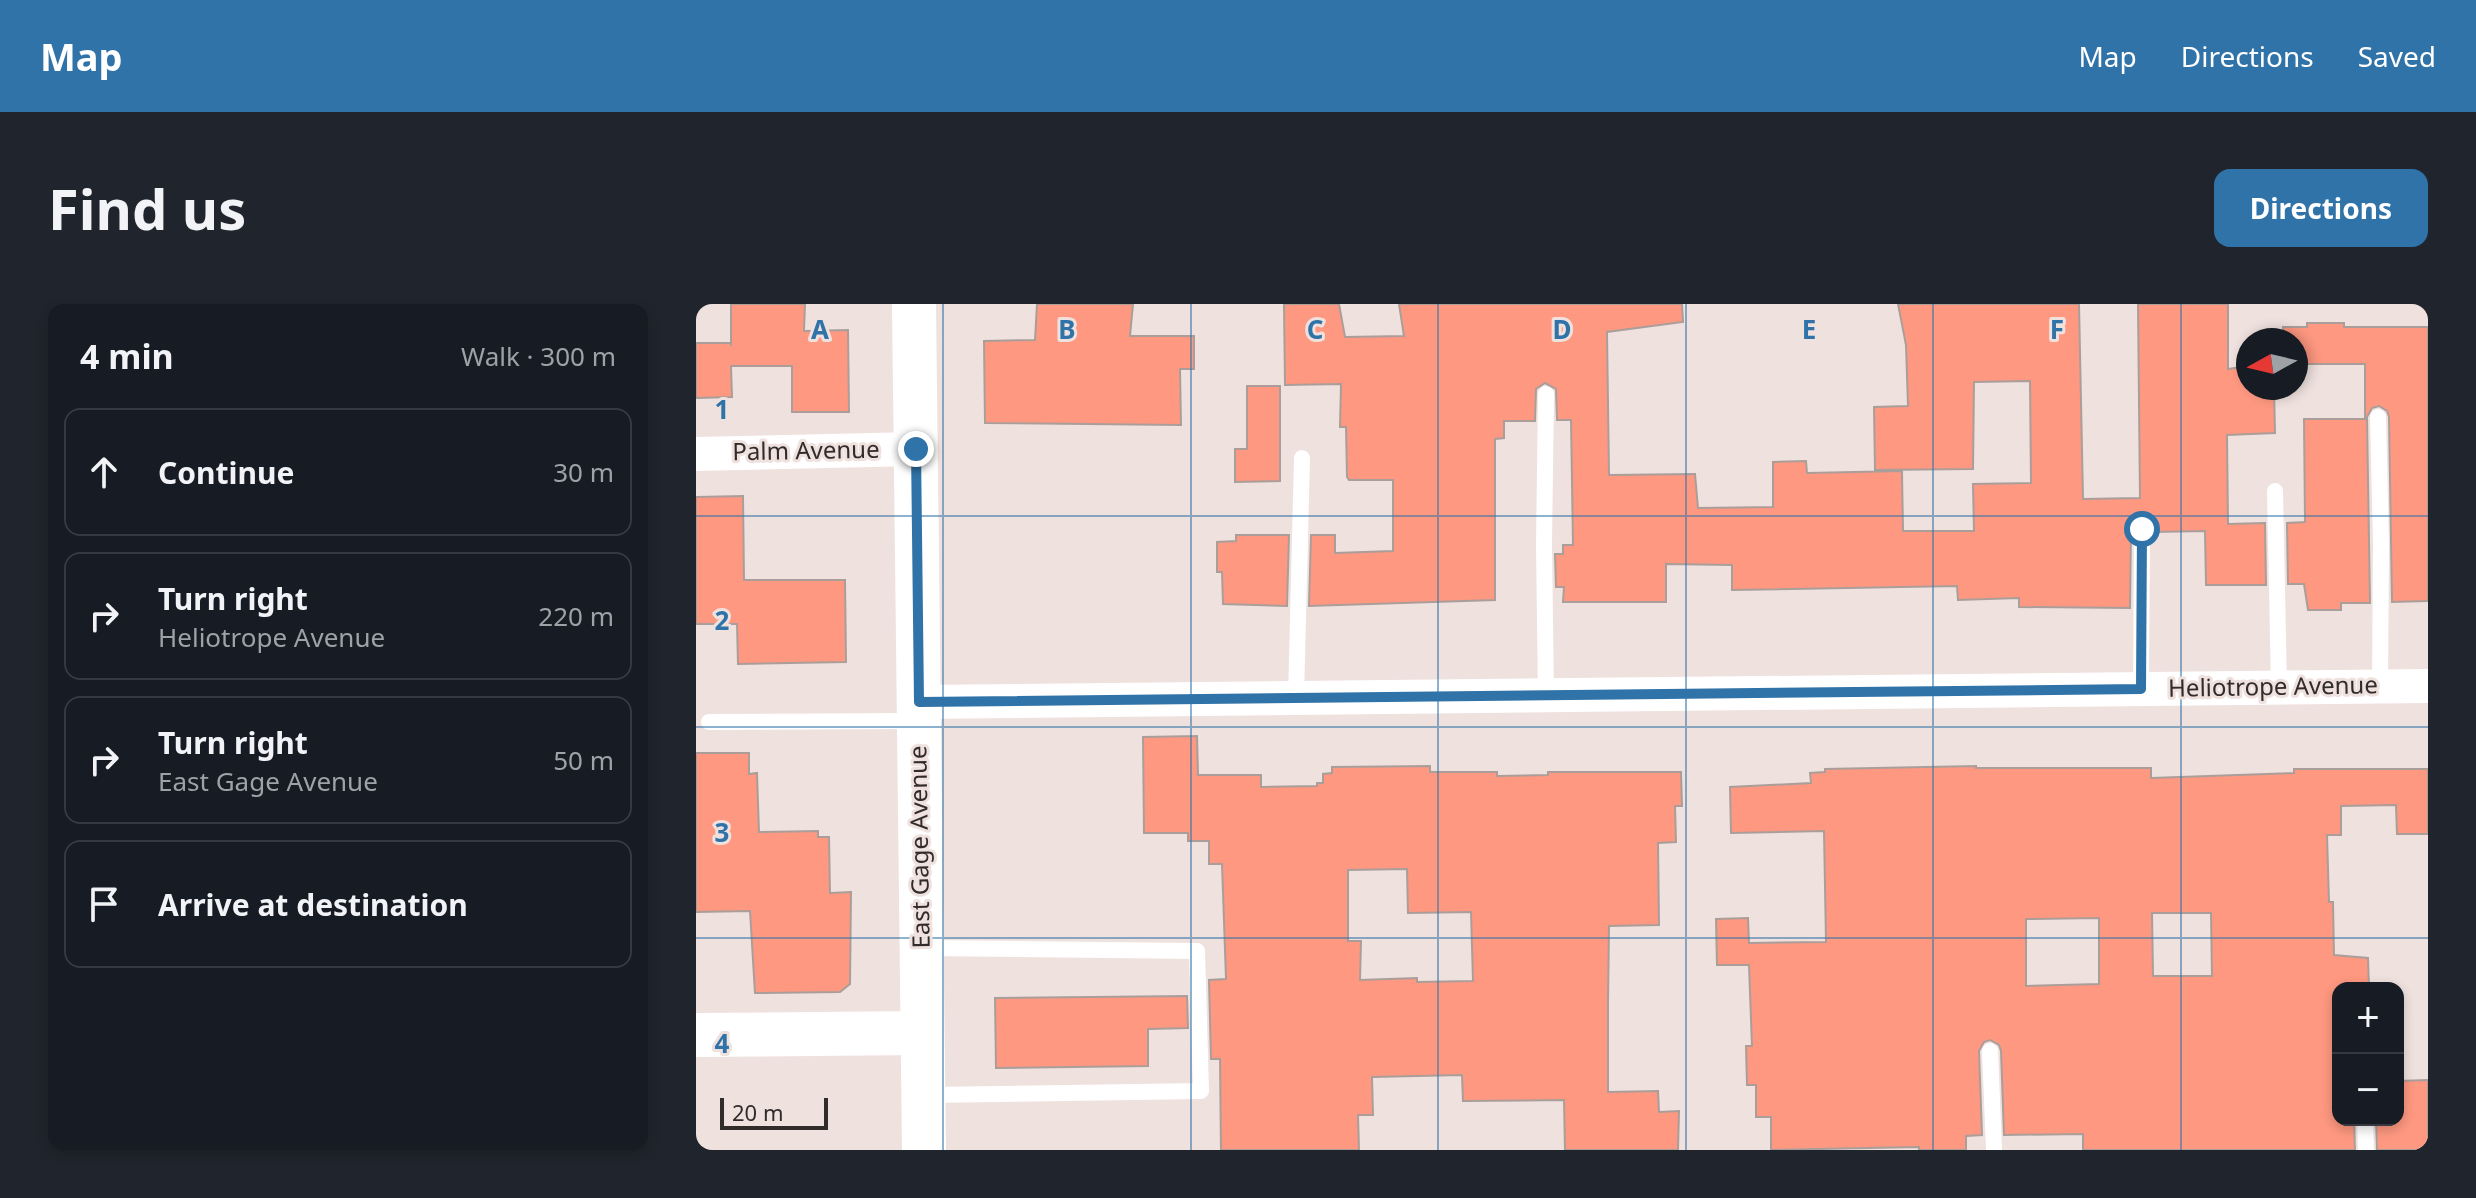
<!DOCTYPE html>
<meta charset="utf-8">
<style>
body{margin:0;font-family:"Noto Sans",sans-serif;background:#20242c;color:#f1f3f6}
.controls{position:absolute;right:24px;bottom:24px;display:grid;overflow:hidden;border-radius:16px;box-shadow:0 4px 12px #0003}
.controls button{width:72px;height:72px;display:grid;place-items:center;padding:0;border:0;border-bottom:2px solid #363941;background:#171b24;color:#f1f3f6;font:40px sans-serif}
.compass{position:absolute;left:1540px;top:24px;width:72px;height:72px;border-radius:50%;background:#171b24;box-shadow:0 4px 12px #0003;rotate:262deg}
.scale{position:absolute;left:24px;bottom:20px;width:108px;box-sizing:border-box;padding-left:8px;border:4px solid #312b2a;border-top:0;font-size:22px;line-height:28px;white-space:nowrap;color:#312b2a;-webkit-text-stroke:6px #efe1de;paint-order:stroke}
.stop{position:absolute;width:24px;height:24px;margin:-18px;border:6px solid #3073a8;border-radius:50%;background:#fff}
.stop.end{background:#3073a8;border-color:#fff;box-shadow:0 2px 8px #0008}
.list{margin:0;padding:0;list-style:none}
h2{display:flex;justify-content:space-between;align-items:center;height:104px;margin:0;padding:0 32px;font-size:34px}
h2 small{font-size:26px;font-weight:400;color:#9ea1a6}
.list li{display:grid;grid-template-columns:52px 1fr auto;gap:24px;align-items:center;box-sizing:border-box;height:128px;margin:0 16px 16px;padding:0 16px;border:2px solid #363941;border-radius:16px}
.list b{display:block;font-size:30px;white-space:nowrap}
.list p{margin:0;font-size:26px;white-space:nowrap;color:#9ea1a6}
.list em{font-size:26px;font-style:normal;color:#9ea1a6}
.icon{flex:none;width:44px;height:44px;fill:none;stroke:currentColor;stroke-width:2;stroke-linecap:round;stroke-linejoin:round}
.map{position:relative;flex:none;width:1732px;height:846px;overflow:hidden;border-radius:16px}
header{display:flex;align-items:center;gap:48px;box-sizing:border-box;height:112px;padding:0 40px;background:#3073a8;color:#fff}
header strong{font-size:38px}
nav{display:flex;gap:44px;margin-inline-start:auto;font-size:28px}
.intro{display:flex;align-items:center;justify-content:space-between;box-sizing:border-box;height:192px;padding:0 48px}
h1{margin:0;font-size:56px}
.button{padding:20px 36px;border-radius:16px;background:#3073a8;color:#fff;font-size:28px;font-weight:700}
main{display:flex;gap:48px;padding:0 48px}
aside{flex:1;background:#171b24;border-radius:16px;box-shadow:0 4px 12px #0003}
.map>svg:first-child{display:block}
</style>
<header>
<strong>Map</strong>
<nav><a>Map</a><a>Directions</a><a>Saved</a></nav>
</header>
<div class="intro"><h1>Find us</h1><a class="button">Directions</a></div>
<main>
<aside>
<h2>4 min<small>Walk · 300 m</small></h2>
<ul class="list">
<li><svg class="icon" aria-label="ahead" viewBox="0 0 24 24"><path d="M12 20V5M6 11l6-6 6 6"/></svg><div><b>Continue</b></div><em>30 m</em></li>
<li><svg class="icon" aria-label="right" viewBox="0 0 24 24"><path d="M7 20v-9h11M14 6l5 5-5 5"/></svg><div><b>Turn right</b><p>Heliotrope Avenue</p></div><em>220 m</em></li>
<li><svg class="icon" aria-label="right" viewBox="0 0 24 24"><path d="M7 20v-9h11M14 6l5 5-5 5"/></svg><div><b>Turn right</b><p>East Gage Avenue</p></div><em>50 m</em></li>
<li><svg class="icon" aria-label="arrive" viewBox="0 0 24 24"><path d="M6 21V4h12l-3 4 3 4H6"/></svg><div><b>Arrive at destination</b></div></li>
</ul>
</aside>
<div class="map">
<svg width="1732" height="846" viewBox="0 0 1732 846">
<rect width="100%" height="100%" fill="#efe1de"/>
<g fill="#fe9880" stroke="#ab9e9a" stroke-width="2" fill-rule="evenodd">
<path d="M 35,0 L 109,0 L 108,27 L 152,26 L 153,108 L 96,108 L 96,62 L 35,62 L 36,93 L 0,94 L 0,39 L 35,39 L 35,42 Z"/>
<path d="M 341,0 L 437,0 L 434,32 L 498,32 L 498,65 L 484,65 L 485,121 L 289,119 L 288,37 L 339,36 Z"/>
<path d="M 588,0 L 643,0 L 649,33 L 708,32 L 703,0 L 986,0 L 987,18 L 911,28 L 913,171 L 999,170 L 1002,204 L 1077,203 L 1077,158 L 1110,157 L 1111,169 L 1206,167 L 1207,227 L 1278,227 L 1277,180 L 1335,179 L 1334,77 L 1278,78 L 1277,165 L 1179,166 L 1178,103 L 1212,102 L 1210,41 L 1202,0 L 1383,0 L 1387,195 L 1444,194 L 1442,0 L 1532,0 L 1532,65 L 1552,62 L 1552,84 L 1578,84 L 1579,129 L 1531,131 L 1532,220 L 1569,219 L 1570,281 L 1510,281 L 1509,227 L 1457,228 L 1455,219 L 1445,214 L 1437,219 L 1435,225 L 1434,304 L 1323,303 L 1323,294 L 1262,296 L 1261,282 L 1036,286 L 1036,261 L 970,260 L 970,298 L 867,298 L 868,283 L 860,283 L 859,250 L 867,250 L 867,241 L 877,241 L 875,116 L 861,116 L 860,85 L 849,79 L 840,85 L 839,117 L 808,117 L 808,134 L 799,135 L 799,296 L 613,302 L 615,231 L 639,231 L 639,249 L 697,247 L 697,176 L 653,176 L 651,173 L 650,123 L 644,123 L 645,80 L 589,81 Z"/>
<path d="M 1611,19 L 1648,19 L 1648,23 L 1732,23 L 1732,297 L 1696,298 L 1693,113 L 1691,107 L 1683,102 L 1676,104 L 1671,113 L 1674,299 L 1645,299 L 1645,306 L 1612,306 L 1608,280 L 1592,280 L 1591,219 L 1609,218 L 1608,115 L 1669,115 L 1669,60 L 1600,60 L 1600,36 L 1588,36 L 1587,23 L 1611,23 Z"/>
<path d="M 551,82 L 584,82 L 584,177 L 539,178 L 539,145 L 551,145 Z"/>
<path d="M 47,192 L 48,276 L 149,276 L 150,358 L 42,360 L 41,320 L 0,320 L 0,193 Z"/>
<path d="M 540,231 L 593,231 L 591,302 L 527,300 L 526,268 L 521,268 L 521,238 L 540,237 Z"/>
<path d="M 501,432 L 502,471 L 565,471 L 565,483 L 621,482 L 621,479 L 627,479 L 627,470 L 636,469 L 636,463 L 734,462 L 734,468 L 801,468 L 801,472 L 852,471 L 852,468 L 985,468 L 986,502 L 979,502 L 980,538 L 962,539 L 963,621 L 913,622 L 912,700 L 912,788 L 962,787 L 963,808 L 983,807 L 982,846 L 869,846 L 868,796 L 767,797 L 766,771 L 676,773 L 677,811 L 662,811 L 663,846 L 525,846 L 524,755 L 515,755 L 513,676 L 530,675 L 526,560 L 513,560 L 513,537 L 492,537 L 492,529 L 448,529 L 447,433 ZM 711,565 L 712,609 L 775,608 L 777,677 L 721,678 L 721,674 L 664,676 L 665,637 L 652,637 L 652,566 Z"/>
<path d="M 0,449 L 53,449 L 53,470 L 61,469 L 63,528 L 122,527 L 122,533 L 133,533 L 134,589 L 155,588 L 154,680 L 144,688 L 59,689 L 54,607 L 0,608 Z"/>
<path d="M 1280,462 L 1280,464 L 1455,464 L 1455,474 L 1598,469 L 1598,465 L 1732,465 L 1732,530 L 1701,530 L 1700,501 L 1645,502 L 1645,531 L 1631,531 L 1633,598 L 1637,598 L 1638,651 L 1672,654 L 1673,684 L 1642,684 L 1642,816 L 1658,816 L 1659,846 L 1387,846 L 1387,830 L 1308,831 L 1305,747 L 1303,741 L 1294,736 L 1288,738 L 1283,747 L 1286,831 L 1270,832 L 1270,846 L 1223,846 L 1223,843 L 1075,846 L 1075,813 L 1060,813 L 1060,781 L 1051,781 L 1050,742 L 1056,742 L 1053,661 L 1021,661 L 1020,615 L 1052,614 L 1053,639 L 1130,638 L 1128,527 L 1035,529 L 1034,483 L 1115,479 L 1114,469 L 1129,468 L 1129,465 ZM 1456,609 L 1515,609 L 1516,672 L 1457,672 ZM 1403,614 L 1403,680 L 1330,682 L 1330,615 Z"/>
<path d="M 491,692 L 492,724 L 452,725 L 452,762 L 300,764 L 299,694 Z"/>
<path d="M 1732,776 L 1732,846 L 1681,846 L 1680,816 L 1702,816 L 1702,777 Z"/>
</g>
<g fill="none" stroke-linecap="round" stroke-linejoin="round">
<g stroke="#fff" stroke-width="16">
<path d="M 850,90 L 848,242 L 850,391"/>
<path d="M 1682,113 L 1685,239 L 1684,382"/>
<path d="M 1579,187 L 1583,383"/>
<path d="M 1445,385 L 1446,225"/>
<path d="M 600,394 L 606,154"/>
<path d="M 13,418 L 220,417"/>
<path d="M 1294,747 L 1298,846"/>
<path d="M 229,791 L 505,787 L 501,647 L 229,644"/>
<path d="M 1669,816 L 1670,846"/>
</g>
<g stroke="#fff" stroke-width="34">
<path d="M 0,150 L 220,145"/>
<path d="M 223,398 L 1732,382"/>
</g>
<g stroke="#fff" stroke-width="44">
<path d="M 218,0 L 228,846"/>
<path d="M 0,731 L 226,729"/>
</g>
</g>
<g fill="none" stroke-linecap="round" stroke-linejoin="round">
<path stroke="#3073a8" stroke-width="10" d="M 220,145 L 223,398 L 1445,385 L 1446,225"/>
</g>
<path fill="none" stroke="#3073a8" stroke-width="2" stroke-opacity="0.55" d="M 247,0 L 247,846M 495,0 L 495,846M 742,0 L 742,846M 990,0 L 990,846M 1237,0 L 1237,846M 1485,0 L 1485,846M 0,212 L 1732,212M 0,423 L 1732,423M 0,634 L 1732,634"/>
<g text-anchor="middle" stroke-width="6" stroke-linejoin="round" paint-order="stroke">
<g font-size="24" fill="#312b2a" stroke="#efe1de">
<text transform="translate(110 147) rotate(-1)" y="8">Palm Avenue</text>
<text transform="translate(1577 383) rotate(-1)" y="8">Heliotrope Avenue</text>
<text transform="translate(224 543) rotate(-91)" y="8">East Gage Avenue</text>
</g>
</g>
<g font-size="26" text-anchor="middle" font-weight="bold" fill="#3073a8" stroke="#efe1de" stroke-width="6" stroke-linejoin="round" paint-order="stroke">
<text x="124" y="35">A</text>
<text x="371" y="35">B</text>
<text x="619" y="35">C</text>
<text x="866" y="35">D</text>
<text x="1113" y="35">E</text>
<text x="1361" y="35">F</text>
<text x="26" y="115">1</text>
<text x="26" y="326">2</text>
<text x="26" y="538">3</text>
<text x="26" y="749">4</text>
</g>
</svg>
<div class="controls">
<button>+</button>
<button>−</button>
</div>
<svg class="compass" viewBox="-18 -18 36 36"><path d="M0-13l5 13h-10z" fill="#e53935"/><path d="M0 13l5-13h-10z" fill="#9ea1a6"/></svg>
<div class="scale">20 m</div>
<div class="stop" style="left:1446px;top:225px"></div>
<div class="stop end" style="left:220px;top:145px"></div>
</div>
</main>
